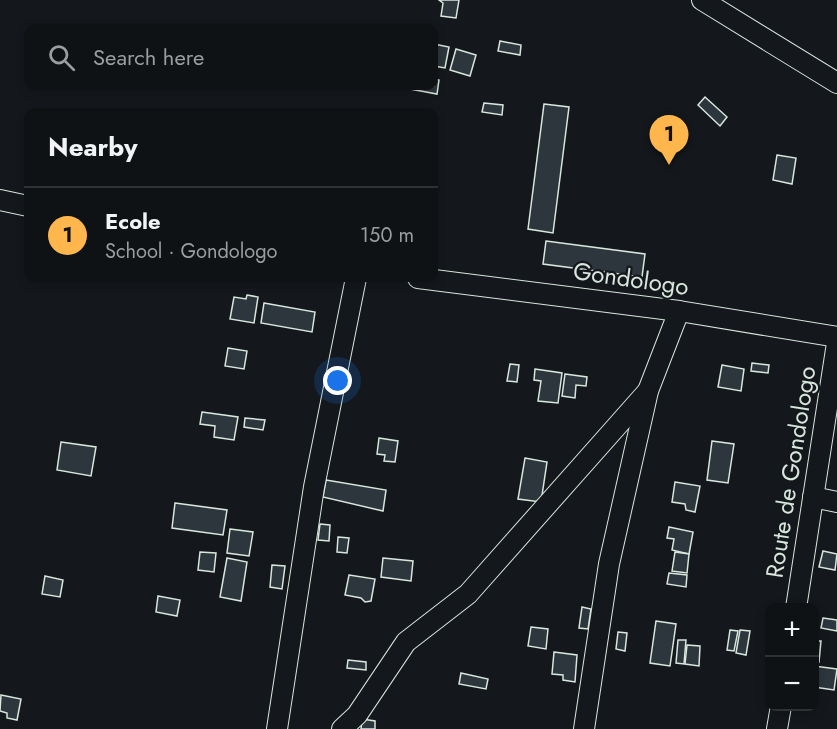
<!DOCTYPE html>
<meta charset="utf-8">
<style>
body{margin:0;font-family:Jost,sans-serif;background:#1d2022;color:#f1f3f6}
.controls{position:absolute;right:18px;bottom:18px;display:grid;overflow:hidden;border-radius:12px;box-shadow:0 3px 9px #0003}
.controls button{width:54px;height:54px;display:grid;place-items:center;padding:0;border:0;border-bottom:2px solid #2f3234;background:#0f1215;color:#f1f3f6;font:30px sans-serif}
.you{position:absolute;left:338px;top:381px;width:21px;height:21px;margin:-15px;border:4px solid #fff;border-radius:50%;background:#1a73e8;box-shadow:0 0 0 9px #1a73e833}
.badge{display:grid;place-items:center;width:39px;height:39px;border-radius:50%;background:#ffb74d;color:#111;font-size:20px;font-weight:700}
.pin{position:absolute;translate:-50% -50px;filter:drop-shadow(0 2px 3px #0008)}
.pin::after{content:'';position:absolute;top:32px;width:21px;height:18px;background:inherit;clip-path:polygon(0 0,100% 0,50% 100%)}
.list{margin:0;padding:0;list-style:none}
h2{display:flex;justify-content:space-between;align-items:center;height:78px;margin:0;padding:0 24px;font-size:26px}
h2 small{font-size:20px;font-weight:400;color:#9b9ea0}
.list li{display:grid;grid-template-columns:39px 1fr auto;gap:18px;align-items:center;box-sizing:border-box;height:96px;padding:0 24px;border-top:2px solid #2f3234}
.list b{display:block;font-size:22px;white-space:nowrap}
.list p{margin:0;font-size:20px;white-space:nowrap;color:#9b9ea0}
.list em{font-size:20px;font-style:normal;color:#9b9ea0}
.icon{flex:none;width:33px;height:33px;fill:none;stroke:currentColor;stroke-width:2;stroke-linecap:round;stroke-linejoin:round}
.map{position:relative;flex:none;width:837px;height:729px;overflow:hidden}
.search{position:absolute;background:#0f1215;box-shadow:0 3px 9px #0003;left:24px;top:24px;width:414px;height:66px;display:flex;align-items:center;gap:15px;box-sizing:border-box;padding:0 21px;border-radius:12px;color:#9b9ea0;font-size:22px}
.panel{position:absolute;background:#0f1215;box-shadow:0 3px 9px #0003;left:24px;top:108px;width:414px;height:174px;border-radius:12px}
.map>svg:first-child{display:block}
</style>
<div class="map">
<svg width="837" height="729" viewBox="0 0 837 729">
<rect width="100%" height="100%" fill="#14181c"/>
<g fill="#2c363c" stroke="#d8e6dc" stroke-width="1.5">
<path d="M 439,0 L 459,0 L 456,18 L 441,16 L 443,3 Z"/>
<path d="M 500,41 L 521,45 L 520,55 L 498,51 Z"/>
<path d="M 434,44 L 449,47 L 445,68 L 434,66 Z"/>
<path d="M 456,49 L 476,55 L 470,76 L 450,70 Z"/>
<path d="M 434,79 L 439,80 L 437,94 L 394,86 L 434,86 Z"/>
<path d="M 705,97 L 727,117 L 720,126 L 698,105 Z"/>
<path d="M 484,103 L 503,105 L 502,115 L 482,112 Z"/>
<path d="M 544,104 L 569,107 L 553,233 L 528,229 Z"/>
<path d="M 777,155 L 796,158 L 792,184 L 773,180 Z"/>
<path d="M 546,241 L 645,254 L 642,277 L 543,264 Z"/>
<path d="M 247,295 L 258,297 L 254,323 L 230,319 L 234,297 L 246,299 Z"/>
<path d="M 264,303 L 315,312 L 312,332 L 261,323 Z"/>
<path d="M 228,348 L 247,351 L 244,369 L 225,366 Z"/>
<path d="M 752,363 L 769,365 L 768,373 L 751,371 Z"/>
<path d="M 510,364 L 519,365 L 517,382 L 507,381 Z"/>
<path d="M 722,365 L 744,369 L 741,391 L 718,387 Z"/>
<path d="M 535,369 L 562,373 L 558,403 L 538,401 L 541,381 L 534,380 Z"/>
<path d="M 565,374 L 587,377 L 586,386 L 576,385 L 575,398 L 562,396 Z"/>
<path d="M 202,412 L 238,417 L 234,440 L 214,437 L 215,426 L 200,424 Z"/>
<path d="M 245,418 L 265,420 L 263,430 L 244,427 Z"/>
<path d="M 379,438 L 398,441 L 395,462 L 384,461 L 385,455 L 377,454 Z"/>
<path d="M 712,441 L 734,444 L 728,483 L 707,480 Z"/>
<path d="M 61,442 L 96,447 L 91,476 L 57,470 Z"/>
<path d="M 525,458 L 547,462 L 541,502 L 518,499 Z"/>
<path d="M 326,480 L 386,490 L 383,511 L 323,497 Z"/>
<path d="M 675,482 L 700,486 L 695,512 L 686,510 L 685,504 L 672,502 Z"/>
<path d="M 175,503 L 227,510 L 223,535 L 172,528 Z"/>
<path d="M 320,524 L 330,525 L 329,541 L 318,540 Z"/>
<path d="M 669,527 L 693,532 L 689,554 L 672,550 L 674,539 L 667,538 Z"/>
<path d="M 230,529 L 253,532 L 249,556 L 227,553 Z"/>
<path d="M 338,537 L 349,538 L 347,553 L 337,552 Z"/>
<path d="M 823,551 L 837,554 L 835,570 L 819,567 Z"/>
<path d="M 200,552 L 216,553 L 214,572 L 198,570 Z"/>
<path d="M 675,552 L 689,554 L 687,573 L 672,571 Z"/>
<path d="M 227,558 L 247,562 L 241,601 L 220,597 Z"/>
<path d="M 383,558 L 413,561 L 411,581 L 381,577 Z"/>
<path d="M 272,565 L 285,566 L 282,589 L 270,587 Z"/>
<path d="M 669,573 L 687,575 L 686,587 L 667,584 Z"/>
<path d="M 349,575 L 375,579 L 371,601 L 365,602 L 361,598 L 345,595 Z"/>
<path d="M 45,576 L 63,580 L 60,597 L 42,594 Z"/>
<path d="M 158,596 L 180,600 L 177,616 L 156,612 Z"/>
<path d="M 582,607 L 591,609 L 588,629 L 579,628 Z"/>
<path d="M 823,618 L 837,620 L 837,631 L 821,628 Z"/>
<path d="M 656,621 L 676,624 L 670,666 L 650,663 Z"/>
<path d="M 531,627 L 548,629 L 546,649 L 528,646 Z"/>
<path d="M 730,630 L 738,631 L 734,651 L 727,650 Z"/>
<path d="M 740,630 L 750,631 L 746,655 L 736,653 Z"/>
<path d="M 618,632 L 627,633 L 625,651 L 616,649 Z"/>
<path d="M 678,640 L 686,640 L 684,664 L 676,663 Z"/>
<path d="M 814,641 L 821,641 L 819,662 L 814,661 Z"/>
<path d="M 687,645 L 700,646 L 699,666 L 685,664 Z"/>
<path d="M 554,652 L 577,655 L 575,682 L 563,680 L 563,675 L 552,674 Z"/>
<path d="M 348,660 L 366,662 L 366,670 L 347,668 Z"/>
<path d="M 814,666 L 837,669 L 834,690 L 814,687 Z"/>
<path d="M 461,673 L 488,679 L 486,689 L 459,684 Z"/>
<path d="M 1,695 L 21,699 L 17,720 L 7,718 L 7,713 L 0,711 Z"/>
<path d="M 362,719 L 375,721 L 375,729 L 361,729 Z"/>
</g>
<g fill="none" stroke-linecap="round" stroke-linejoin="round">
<g stroke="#d8e6dc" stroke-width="22">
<g id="minor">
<path d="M 702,0 L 837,83"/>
<path d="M 0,200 L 28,206"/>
<path d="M 418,278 L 679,311 L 837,337"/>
<path d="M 813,497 L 837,502"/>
<path d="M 796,608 L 837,343"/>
<path d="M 277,729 L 314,487 L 356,278"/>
<path d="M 342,729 L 357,715 L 406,642 L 468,594 L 648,391"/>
<path d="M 584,729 L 609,564 L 648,391 L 679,311"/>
<path d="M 777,729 L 781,706"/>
</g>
</g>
<use href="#minor" stroke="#14181c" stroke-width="20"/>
</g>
<g text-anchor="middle" stroke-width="4.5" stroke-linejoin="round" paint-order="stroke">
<g font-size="24" fill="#d8e6dc" stroke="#14181c">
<text transform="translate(631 279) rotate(8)" y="8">Gondologo</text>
<text transform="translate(791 472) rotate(-81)" y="8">Route de Gondologo</text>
</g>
</g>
</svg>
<div class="controls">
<button>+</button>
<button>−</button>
</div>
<div class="you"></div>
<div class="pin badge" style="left:669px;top:165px">1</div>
<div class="search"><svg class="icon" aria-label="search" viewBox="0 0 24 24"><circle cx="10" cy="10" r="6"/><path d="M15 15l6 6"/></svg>Search here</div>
<section class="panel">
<h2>Nearby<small></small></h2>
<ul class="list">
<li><span class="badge">1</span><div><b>Ecole</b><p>School · Gondologo</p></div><em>150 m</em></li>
</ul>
</section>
</div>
